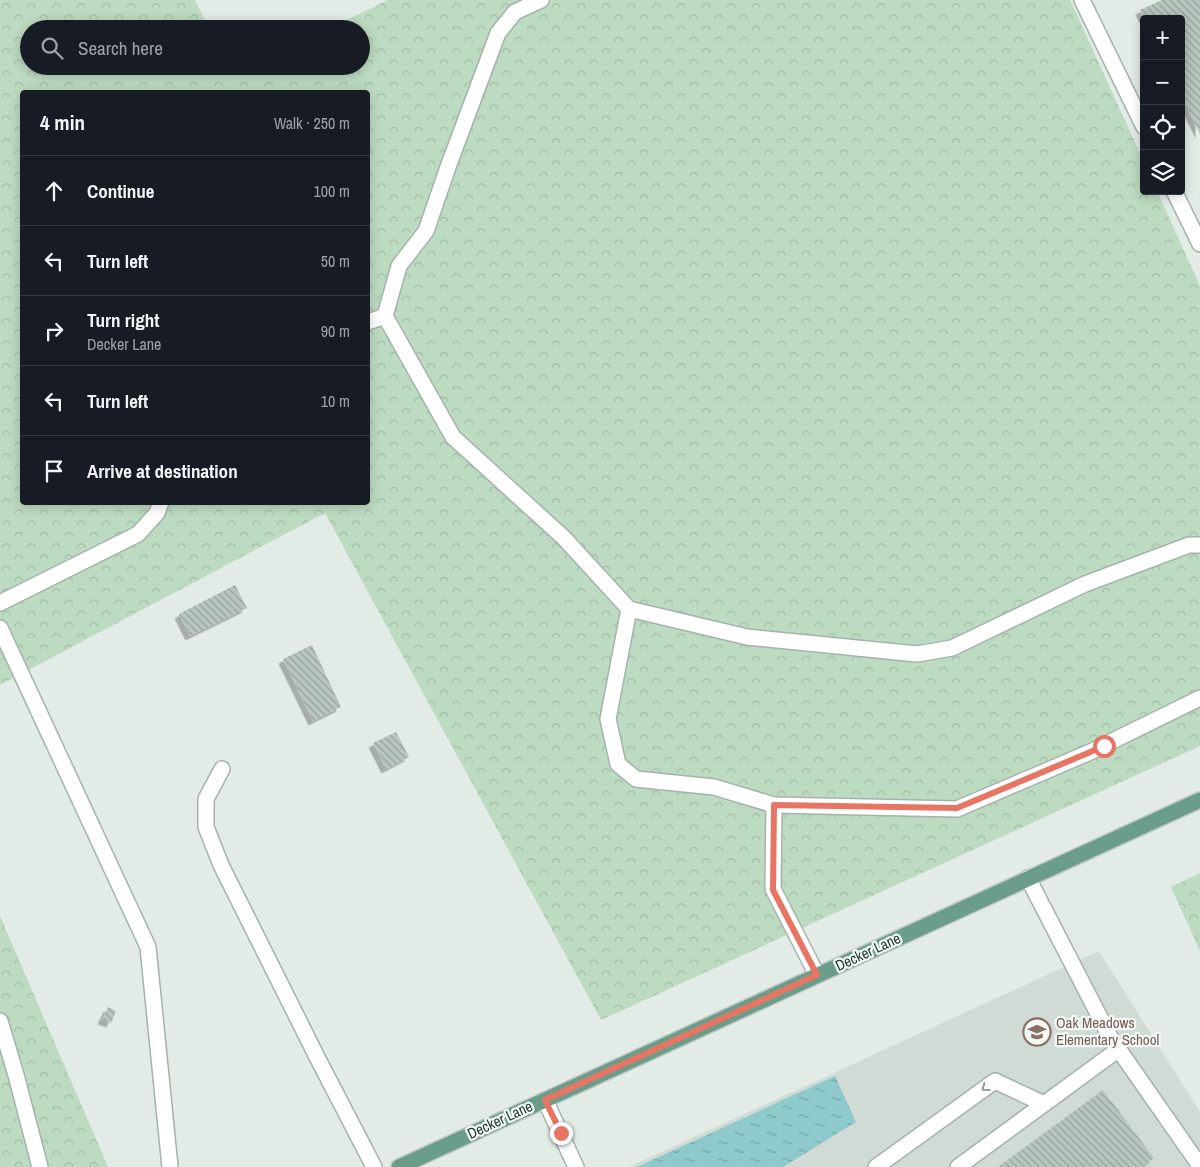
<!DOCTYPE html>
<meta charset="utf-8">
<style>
body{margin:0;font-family:"Archivo Narrow",sans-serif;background:#242831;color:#f1f3f6}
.controls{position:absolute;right:15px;top:15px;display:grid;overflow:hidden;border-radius:5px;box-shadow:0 2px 12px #0003}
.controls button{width:45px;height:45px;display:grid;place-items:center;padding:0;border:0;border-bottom:1px solid #363941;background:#171b24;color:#f1f3f6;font:25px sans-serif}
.stop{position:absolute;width:15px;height:15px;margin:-11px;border:4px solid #e87564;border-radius:50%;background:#fff}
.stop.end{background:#e87564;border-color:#fff;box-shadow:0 1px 5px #0008}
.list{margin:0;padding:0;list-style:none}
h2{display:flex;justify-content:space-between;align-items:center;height:65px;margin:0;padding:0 20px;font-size:21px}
h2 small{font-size:16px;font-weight:400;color:#9ea1a6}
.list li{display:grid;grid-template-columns:32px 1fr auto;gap:15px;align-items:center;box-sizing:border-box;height:70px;padding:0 20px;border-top:1px solid #363941}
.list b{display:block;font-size:19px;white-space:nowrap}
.list p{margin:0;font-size:16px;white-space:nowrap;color:#9ea1a6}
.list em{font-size:16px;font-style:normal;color:#9ea1a6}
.icon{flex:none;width:28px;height:28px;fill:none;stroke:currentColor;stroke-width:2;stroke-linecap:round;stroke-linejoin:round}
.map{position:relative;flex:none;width:1200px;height:1167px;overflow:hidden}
.search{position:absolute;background:#171b24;box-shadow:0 2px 12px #0003;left:20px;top:20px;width:350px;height:55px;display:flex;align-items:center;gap:12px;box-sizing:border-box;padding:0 18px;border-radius:28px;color:#9ea1a6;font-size:19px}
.panel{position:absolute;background:#171b24;box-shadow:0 2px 12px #0003;left:20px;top:90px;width:350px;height:415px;border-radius:5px}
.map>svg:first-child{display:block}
</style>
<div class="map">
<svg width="1200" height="1167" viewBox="0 0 1200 1167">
<defs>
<pattern id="forest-crowns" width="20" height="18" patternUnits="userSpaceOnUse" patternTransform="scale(1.25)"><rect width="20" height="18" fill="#bddbc1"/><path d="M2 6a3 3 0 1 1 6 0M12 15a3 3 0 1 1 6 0" fill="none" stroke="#a2bda6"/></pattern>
<pattern id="water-ripples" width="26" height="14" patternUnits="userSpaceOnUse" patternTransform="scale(1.25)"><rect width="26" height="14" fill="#8ecacc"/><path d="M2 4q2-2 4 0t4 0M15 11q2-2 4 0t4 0" fill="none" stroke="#74a5a6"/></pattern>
<pattern id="building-back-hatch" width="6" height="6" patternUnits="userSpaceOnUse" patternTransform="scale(1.25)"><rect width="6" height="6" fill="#b8c6bf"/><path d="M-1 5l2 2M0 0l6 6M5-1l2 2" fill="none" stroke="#95a29c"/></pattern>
<filter id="shadow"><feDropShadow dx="-4.5" dy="4.5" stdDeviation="0" flood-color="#0004"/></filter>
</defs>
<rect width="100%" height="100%" fill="#e2ebe6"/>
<path fill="#d0dbd5" d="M 1099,951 L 1200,1112 L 1200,1167 L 629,1167 Z"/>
<g fill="url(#forest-crowns)" fill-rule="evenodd">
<path d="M 0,0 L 195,0 L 209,29 L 29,29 L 29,66 L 225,66 L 229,75 L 248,66 L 361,66 L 361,29 L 328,29 L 388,0 L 1070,0 L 1144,162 L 1144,191 L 1157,191 L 1200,286 L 1200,746 L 601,1020 L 325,513 L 0,685 ZM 22,92 L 368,92 L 368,502 L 22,502 Z"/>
<path d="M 1200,873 L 1200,951 L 1171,887 Z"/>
<path d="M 0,916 L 108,1167 L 0,1167 Z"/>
</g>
<path fill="url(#water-ripples)" d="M 835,1076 L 856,1122 L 783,1167 L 637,1167 Z"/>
<g fill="url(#building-back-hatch)" filter="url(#shadow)">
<path d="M 1162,0 L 1200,0 L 1200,134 L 1181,95 L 1181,19 L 1144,19 L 1140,10 Z"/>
<path d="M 235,585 L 247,608 L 190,636 L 179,614 Z"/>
<path d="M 312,645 L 341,707 L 313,721 L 283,659 Z"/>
<path d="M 396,732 L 409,757 L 386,769 L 373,743 Z"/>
<path d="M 108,1007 L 116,1011 L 111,1023 L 102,1020 Z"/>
<path d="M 1103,1090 L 1154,1158 L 1141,1167 L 998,1167 Z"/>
</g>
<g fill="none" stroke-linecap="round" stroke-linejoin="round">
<g stroke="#a5b3ac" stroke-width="18">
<g id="minor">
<path d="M 1082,0 L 1144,127"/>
<path d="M 1174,191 L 1200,244"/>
<path d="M 385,316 L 399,266 L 426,231 L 448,167 L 498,33 L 515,12 L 541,0"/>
<path d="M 368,322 L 385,316 L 453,437 L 564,538 L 629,609 L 747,637 L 917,654 L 952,648 L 1085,584 L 1189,545 L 1200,545"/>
<path d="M 0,603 L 138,534 L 157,513 L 161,502"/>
<path d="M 629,609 L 608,719 L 618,764 L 636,779 L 714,787 L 774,805 L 957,809 L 1088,753 L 1200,698"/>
<path d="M 0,628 L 148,947 L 170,1167"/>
<path d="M 222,769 L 206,799 L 206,827 L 221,865 L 318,1059 L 374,1167"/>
<path d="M 774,805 L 773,889 L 817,975"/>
<path d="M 1028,878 L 1110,1037 L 1200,1166"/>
<path d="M 0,1021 L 16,1075 L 40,1167"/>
<path d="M 545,1100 L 576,1167"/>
<path d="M 876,1167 L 995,1081 L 1044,1104"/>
<path d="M 958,1167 L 1119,1049"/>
</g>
</g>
<g stroke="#c1c8c6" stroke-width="18">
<path id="major" d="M 399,1167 L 1200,800"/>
</g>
<use href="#minor" stroke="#fff" stroke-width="15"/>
<use href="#major" stroke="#6a9d8a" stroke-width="15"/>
</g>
<defs><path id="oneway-chevron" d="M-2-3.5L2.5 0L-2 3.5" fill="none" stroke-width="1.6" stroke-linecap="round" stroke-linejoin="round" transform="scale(1.25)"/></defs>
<use stroke="#919d98" href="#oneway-chevron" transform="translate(985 1088) rotate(144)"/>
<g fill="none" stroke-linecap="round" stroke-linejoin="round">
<path stroke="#e87564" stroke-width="6" d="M 561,1133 L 545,1100 L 817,975 L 773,890 L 774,805 L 957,808 L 1088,753 L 1104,746"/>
</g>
<defs>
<g id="school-ring" transform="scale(1.4375)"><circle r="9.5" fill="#f2f8f5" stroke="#8d6e63" stroke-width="1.5"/><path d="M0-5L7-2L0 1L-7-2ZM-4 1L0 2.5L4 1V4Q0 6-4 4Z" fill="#8d6e63"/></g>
</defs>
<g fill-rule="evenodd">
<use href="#school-ring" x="1037" y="1032"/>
</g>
<g text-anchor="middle" stroke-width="4.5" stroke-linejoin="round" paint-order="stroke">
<g font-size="15" fill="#233b32" stroke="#f2f8f5">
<text transform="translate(868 952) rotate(-25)" y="5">Decker Lane</text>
<text transform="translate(500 1120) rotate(-25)" y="5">Decker Lane</text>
</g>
<g font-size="15" fill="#785e54" stroke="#f2f8f5" text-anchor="start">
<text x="1056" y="1028">Oak Meadows<tspan x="1056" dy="17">Elementary School</tspan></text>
</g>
</g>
</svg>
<div class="controls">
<button>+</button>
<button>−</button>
<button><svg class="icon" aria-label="locate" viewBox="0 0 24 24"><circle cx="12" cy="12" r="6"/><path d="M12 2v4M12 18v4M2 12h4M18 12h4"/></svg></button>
<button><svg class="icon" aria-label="layers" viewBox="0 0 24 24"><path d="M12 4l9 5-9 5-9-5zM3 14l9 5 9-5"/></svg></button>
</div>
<div class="stop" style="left:1104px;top:746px"></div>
<div class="stop end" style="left:561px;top:1133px"></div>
<div class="search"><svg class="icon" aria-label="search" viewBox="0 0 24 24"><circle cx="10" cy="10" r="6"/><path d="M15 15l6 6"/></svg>Search here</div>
<section class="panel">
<h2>4 min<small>Walk · 250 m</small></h2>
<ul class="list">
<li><svg class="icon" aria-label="ahead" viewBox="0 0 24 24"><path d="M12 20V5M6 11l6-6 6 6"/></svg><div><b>Continue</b></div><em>100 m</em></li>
<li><svg class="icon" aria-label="left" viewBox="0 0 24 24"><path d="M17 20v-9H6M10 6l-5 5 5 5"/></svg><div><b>Turn left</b></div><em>50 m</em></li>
<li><svg class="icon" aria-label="right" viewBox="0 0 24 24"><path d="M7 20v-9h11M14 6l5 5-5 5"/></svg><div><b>Turn right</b><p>Decker Lane</p></div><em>90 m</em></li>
<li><svg class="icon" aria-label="left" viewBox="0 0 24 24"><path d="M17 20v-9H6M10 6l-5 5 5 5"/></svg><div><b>Turn left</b></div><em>10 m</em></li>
<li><svg class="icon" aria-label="arrive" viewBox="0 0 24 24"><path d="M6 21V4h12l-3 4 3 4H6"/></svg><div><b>Arrive at destination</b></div></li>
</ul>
</section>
</div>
